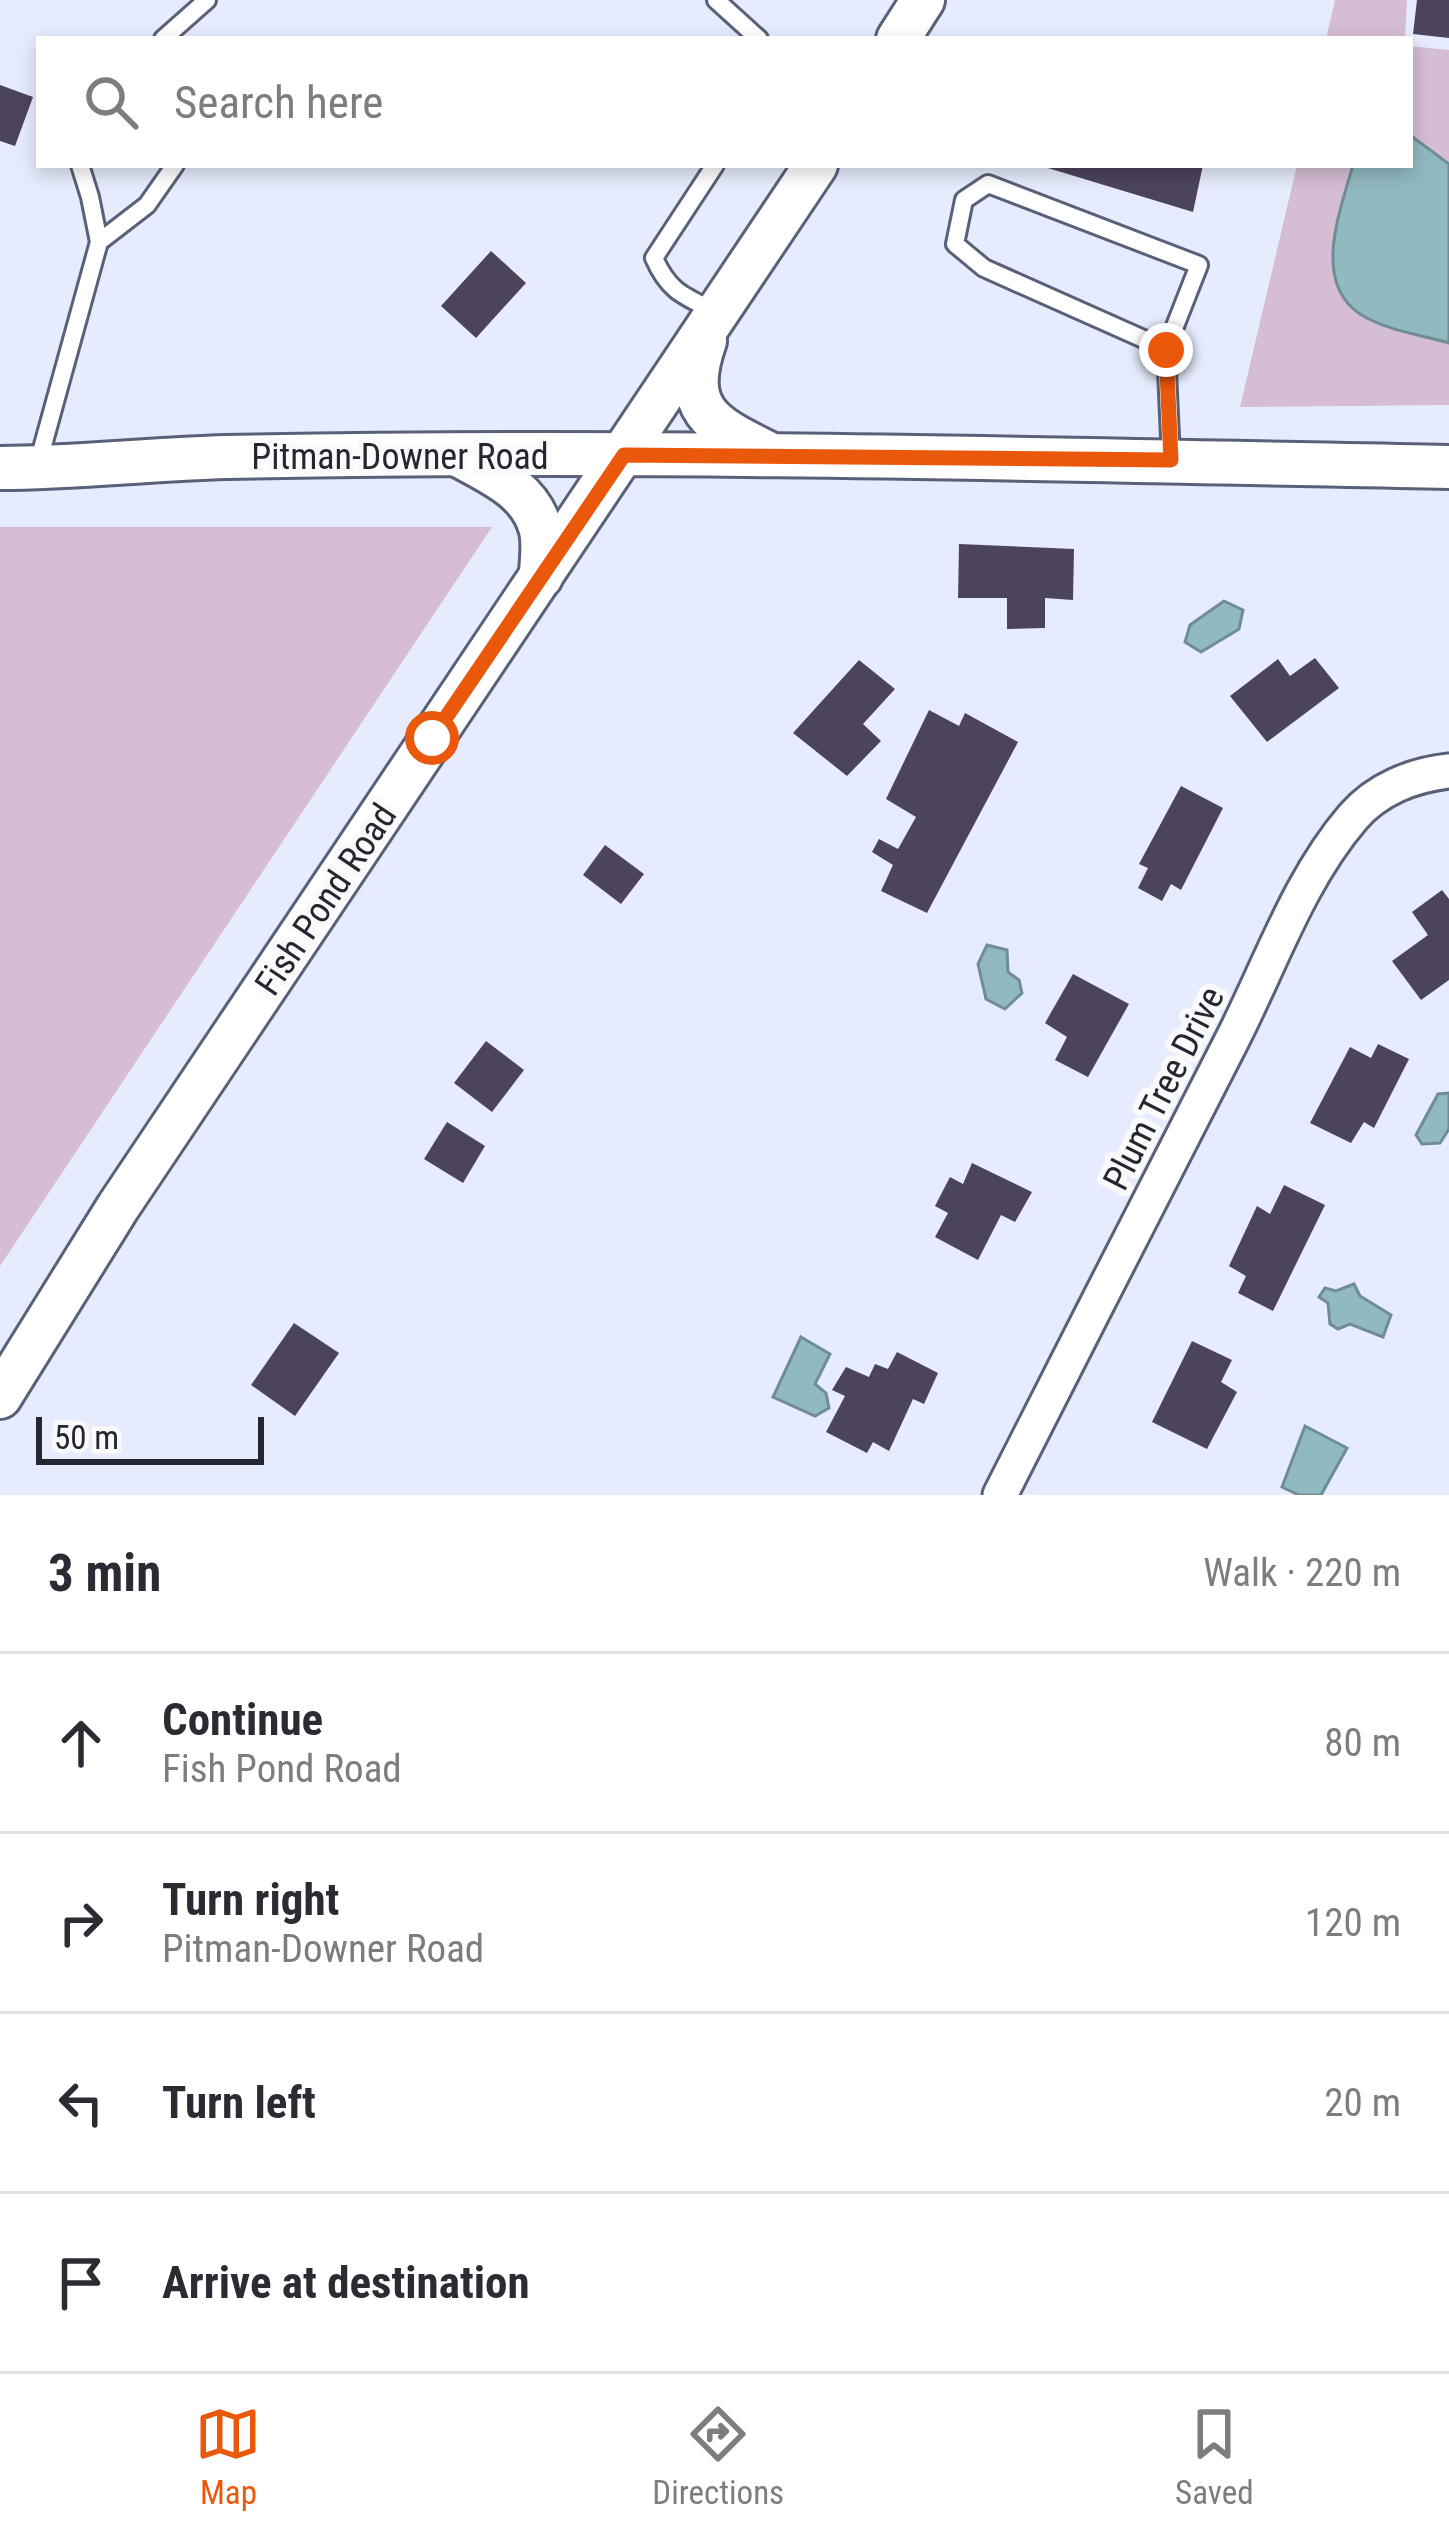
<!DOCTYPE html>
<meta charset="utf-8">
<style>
body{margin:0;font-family:"Roboto Condensed",sans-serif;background:#f7f7f7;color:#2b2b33}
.scale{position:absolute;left:36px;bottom:30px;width:228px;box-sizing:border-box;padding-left:12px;border:6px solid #232731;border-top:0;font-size:33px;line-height:42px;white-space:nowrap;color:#232731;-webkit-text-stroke:9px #fafafa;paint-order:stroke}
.stop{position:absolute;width:36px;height:36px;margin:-27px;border:9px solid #ea580c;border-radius:50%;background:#fff}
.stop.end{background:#ea580c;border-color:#fff;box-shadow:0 3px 12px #0008}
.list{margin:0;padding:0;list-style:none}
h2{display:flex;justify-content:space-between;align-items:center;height:156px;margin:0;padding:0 48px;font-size:51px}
h2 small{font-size:39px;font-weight:400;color:#7c7c81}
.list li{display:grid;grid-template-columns:78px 1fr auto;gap:36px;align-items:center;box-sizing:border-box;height:180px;padding:0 48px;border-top:3px solid #e1e1e2}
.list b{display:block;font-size:45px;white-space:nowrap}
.list p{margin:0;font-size:39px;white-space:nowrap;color:#7c7c81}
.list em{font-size:39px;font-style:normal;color:#7c7c81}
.icon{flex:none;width:66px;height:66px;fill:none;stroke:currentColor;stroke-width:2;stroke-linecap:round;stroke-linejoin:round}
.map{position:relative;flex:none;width:1449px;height:1495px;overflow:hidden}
.search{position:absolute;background:#fff;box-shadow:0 6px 18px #0003;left:36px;right:36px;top:36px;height:132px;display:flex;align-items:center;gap:30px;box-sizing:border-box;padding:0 42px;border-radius:0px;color:#7c7c81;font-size:45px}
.sheet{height:876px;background:#fff}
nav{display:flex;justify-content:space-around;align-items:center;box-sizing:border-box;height:168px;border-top:3px solid #e1e1e2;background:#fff;font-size:33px;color:#7c7c81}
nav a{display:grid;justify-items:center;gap:6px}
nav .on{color:#ea580c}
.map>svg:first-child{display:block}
</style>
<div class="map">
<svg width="1449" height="1495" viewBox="0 0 1449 1495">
<rect width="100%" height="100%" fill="#e6ecfd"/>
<g fill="#d5bdd3">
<path d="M 1335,0 L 1407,0 L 1405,39 L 1326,39 Z"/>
<path d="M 1410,46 L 1449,50 L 1449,405 L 1240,407 L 1297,165 L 1410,165 Z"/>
<path d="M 0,527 L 492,527 L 0,1266 Z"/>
</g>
<g fill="#91b9c2" stroke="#708d96" stroke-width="3">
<path d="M 1410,135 L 1449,164 L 1449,343 C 1421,335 1385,330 1360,314 C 1311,281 1341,209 1353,165 L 1410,165 Z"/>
<path d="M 1224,601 L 1243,610 L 1239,629 L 1201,652 L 1185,642 L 1190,625 Z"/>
<path d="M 987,945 L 1007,950 L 1008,972 L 1019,980 L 1022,993 L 1005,1009 L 986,999 L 978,964 Z"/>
<path d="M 1449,1093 L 1449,1129 L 1440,1143 L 1422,1144 L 1416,1135 L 1438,1094 Z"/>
<path d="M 1354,1284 L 1360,1296 L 1391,1315 L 1383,1337 L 1350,1324 L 1338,1329 L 1330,1324 L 1328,1303 L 1319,1297 L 1325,1288 L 1336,1291 Z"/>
<path d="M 801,1337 L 830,1354 L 815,1384 L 826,1393 L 829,1408 L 815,1416 L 773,1397 Z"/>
<path d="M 1305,1426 L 1347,1448 L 1321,1495 L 1299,1495 L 1282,1487 Z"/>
</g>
<g fill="#4c435d">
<path d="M 1417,0 L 1449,0 L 1449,38 L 1413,34 Z"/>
<path d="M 0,85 L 33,97 L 15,146 L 0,141 Z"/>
<path d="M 1038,165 L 1203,165 L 1193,212 Z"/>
<path d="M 491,251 L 526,283 L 476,338 L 441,306 Z"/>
<path d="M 959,544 L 1074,549 L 1073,600 L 1045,598 L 1045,628 L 1007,629 L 1007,598 L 958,598 Z"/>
<path d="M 1315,658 L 1339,688 L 1267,742 L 1230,696 L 1278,659 L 1290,676 Z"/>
<path d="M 859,660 L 895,689 L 863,724 L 881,741 L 847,776 L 793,733 Z"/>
<path d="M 929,710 L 959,726 L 965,713 L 1018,742 L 927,913 L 881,891 L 893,865 L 872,852 L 879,839 L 898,849 L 916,817 L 886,799 Z"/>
<path d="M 1181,786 L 1223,808 L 1181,890 L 1171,884 L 1162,901 L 1138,888 L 1148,868 L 1139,864 Z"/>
<path d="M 605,845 L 644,874 L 621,904 L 583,875 Z"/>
<path d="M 1442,890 L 1449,899 L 1449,980 L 1421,1000 L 1392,961 L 1428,935 L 1412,912 Z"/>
<path d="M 1073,974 L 1129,1004 L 1088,1077 L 1055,1060 L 1067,1037 L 1045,1023 Z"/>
<path d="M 486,1041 L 524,1070 L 492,1112 L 454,1083 Z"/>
<path d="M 1378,1044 L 1409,1059 L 1374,1128 L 1364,1122 L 1351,1143 L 1310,1123 L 1350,1047 L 1371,1058 Z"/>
<path d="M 447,1122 L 485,1146 L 463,1183 L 424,1159 Z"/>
<path d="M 972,1163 L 1032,1192 L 1015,1222 L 1001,1215 L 978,1260 L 935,1237 L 948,1213 L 935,1206 L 950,1177 L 963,1184 Z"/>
<path d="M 1284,1185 L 1325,1205 L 1273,1311 L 1238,1293 L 1246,1276 L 1229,1266 L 1257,1206 L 1270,1214 Z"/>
<path d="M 294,1323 L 339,1353 L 295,1416 L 251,1385 Z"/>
<path d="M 1192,1341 L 1232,1360 L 1221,1382 L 1237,1392 L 1207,1449 L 1152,1422 Z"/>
<path d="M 897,1352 L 938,1373 L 924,1404 L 913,1399 L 889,1451 L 873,1442 L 867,1453 L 826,1432 L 845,1396 L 832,1390 L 846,1367 L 869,1377 L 875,1364 L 888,1369 Z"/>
</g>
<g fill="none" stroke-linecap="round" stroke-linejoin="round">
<g stroke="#596179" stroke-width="22">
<g id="service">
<path d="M 716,0 L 759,39"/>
<path d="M 163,39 L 207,0"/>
<path d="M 715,165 L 654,258 C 669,292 684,296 716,312"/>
<path d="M 99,242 L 147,205 L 175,165"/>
<path d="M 1166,349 L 984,268 L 955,244 L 964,200 L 988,184 L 1199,265 L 1166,349 L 1171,459"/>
<path d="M 37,467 L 99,242 L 90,197 L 80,165"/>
</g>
</g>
<g stroke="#596179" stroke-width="39">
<path id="minor" d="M 1000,1495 C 1077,1343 1154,1192 1232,1040 C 1270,966 1298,881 1353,817 C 1377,789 1413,775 1449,771"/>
</g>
<g stroke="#596179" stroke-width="48">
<g id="tertiary">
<path d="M 898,39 L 923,0"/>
<path d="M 705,341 C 681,409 711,425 766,452"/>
<path d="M 460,456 C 492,474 529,489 540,527 C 545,542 541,562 541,577"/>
<path d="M 0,468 C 76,468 151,459 226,457 C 634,449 1042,459 1449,467"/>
<path d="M 0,1397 L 118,1207 L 816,165"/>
</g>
</g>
<use href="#service" stroke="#fff" stroke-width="16"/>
<use href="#minor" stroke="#fff" stroke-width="33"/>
<use href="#tertiary" stroke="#fff" stroke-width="42"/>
</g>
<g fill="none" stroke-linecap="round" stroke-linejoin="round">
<path stroke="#ea580c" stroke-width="15" d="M 432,738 L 624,455 L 1171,460 L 1166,350"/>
</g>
<g text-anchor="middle" stroke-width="12" stroke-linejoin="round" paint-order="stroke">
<g font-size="36" fill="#232731" stroke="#fafafa">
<text x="400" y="469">Pitman-Downer Road</text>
<text transform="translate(325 899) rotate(-56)" y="13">Fish Pond Road</text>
<text transform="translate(1163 1088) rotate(-63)" y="13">Plum Tree Drive</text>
</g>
</g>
</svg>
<div class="scale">50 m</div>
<div class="stop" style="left:432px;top:738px"></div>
<div class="stop end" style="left:1166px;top:350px"></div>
<div class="search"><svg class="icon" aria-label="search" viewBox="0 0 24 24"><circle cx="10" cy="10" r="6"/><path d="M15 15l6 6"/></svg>Search here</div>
</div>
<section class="sheet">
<h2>3 min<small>Walk · 220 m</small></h2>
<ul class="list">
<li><svg class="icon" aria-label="ahead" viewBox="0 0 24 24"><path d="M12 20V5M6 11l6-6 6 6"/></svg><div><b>Continue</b><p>Fish Pond Road</p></div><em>80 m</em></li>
<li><svg class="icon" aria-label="right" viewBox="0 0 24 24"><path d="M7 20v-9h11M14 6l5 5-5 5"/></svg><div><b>Turn right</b><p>Pitman-Downer Road</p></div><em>120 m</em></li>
<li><svg class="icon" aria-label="left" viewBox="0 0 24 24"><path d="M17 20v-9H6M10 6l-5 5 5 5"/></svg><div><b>Turn left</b></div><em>20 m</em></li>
<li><svg class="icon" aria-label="arrive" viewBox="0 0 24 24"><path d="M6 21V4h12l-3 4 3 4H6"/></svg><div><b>Arrive at destination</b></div></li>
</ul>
</section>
<nav>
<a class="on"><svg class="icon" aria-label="map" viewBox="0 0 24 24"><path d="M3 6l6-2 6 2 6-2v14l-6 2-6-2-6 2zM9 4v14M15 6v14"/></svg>Map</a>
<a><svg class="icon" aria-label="directions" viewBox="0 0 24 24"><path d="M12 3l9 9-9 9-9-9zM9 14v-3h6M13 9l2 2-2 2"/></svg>Directions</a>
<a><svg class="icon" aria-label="saved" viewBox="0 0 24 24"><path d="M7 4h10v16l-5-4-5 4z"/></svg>Saved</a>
</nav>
